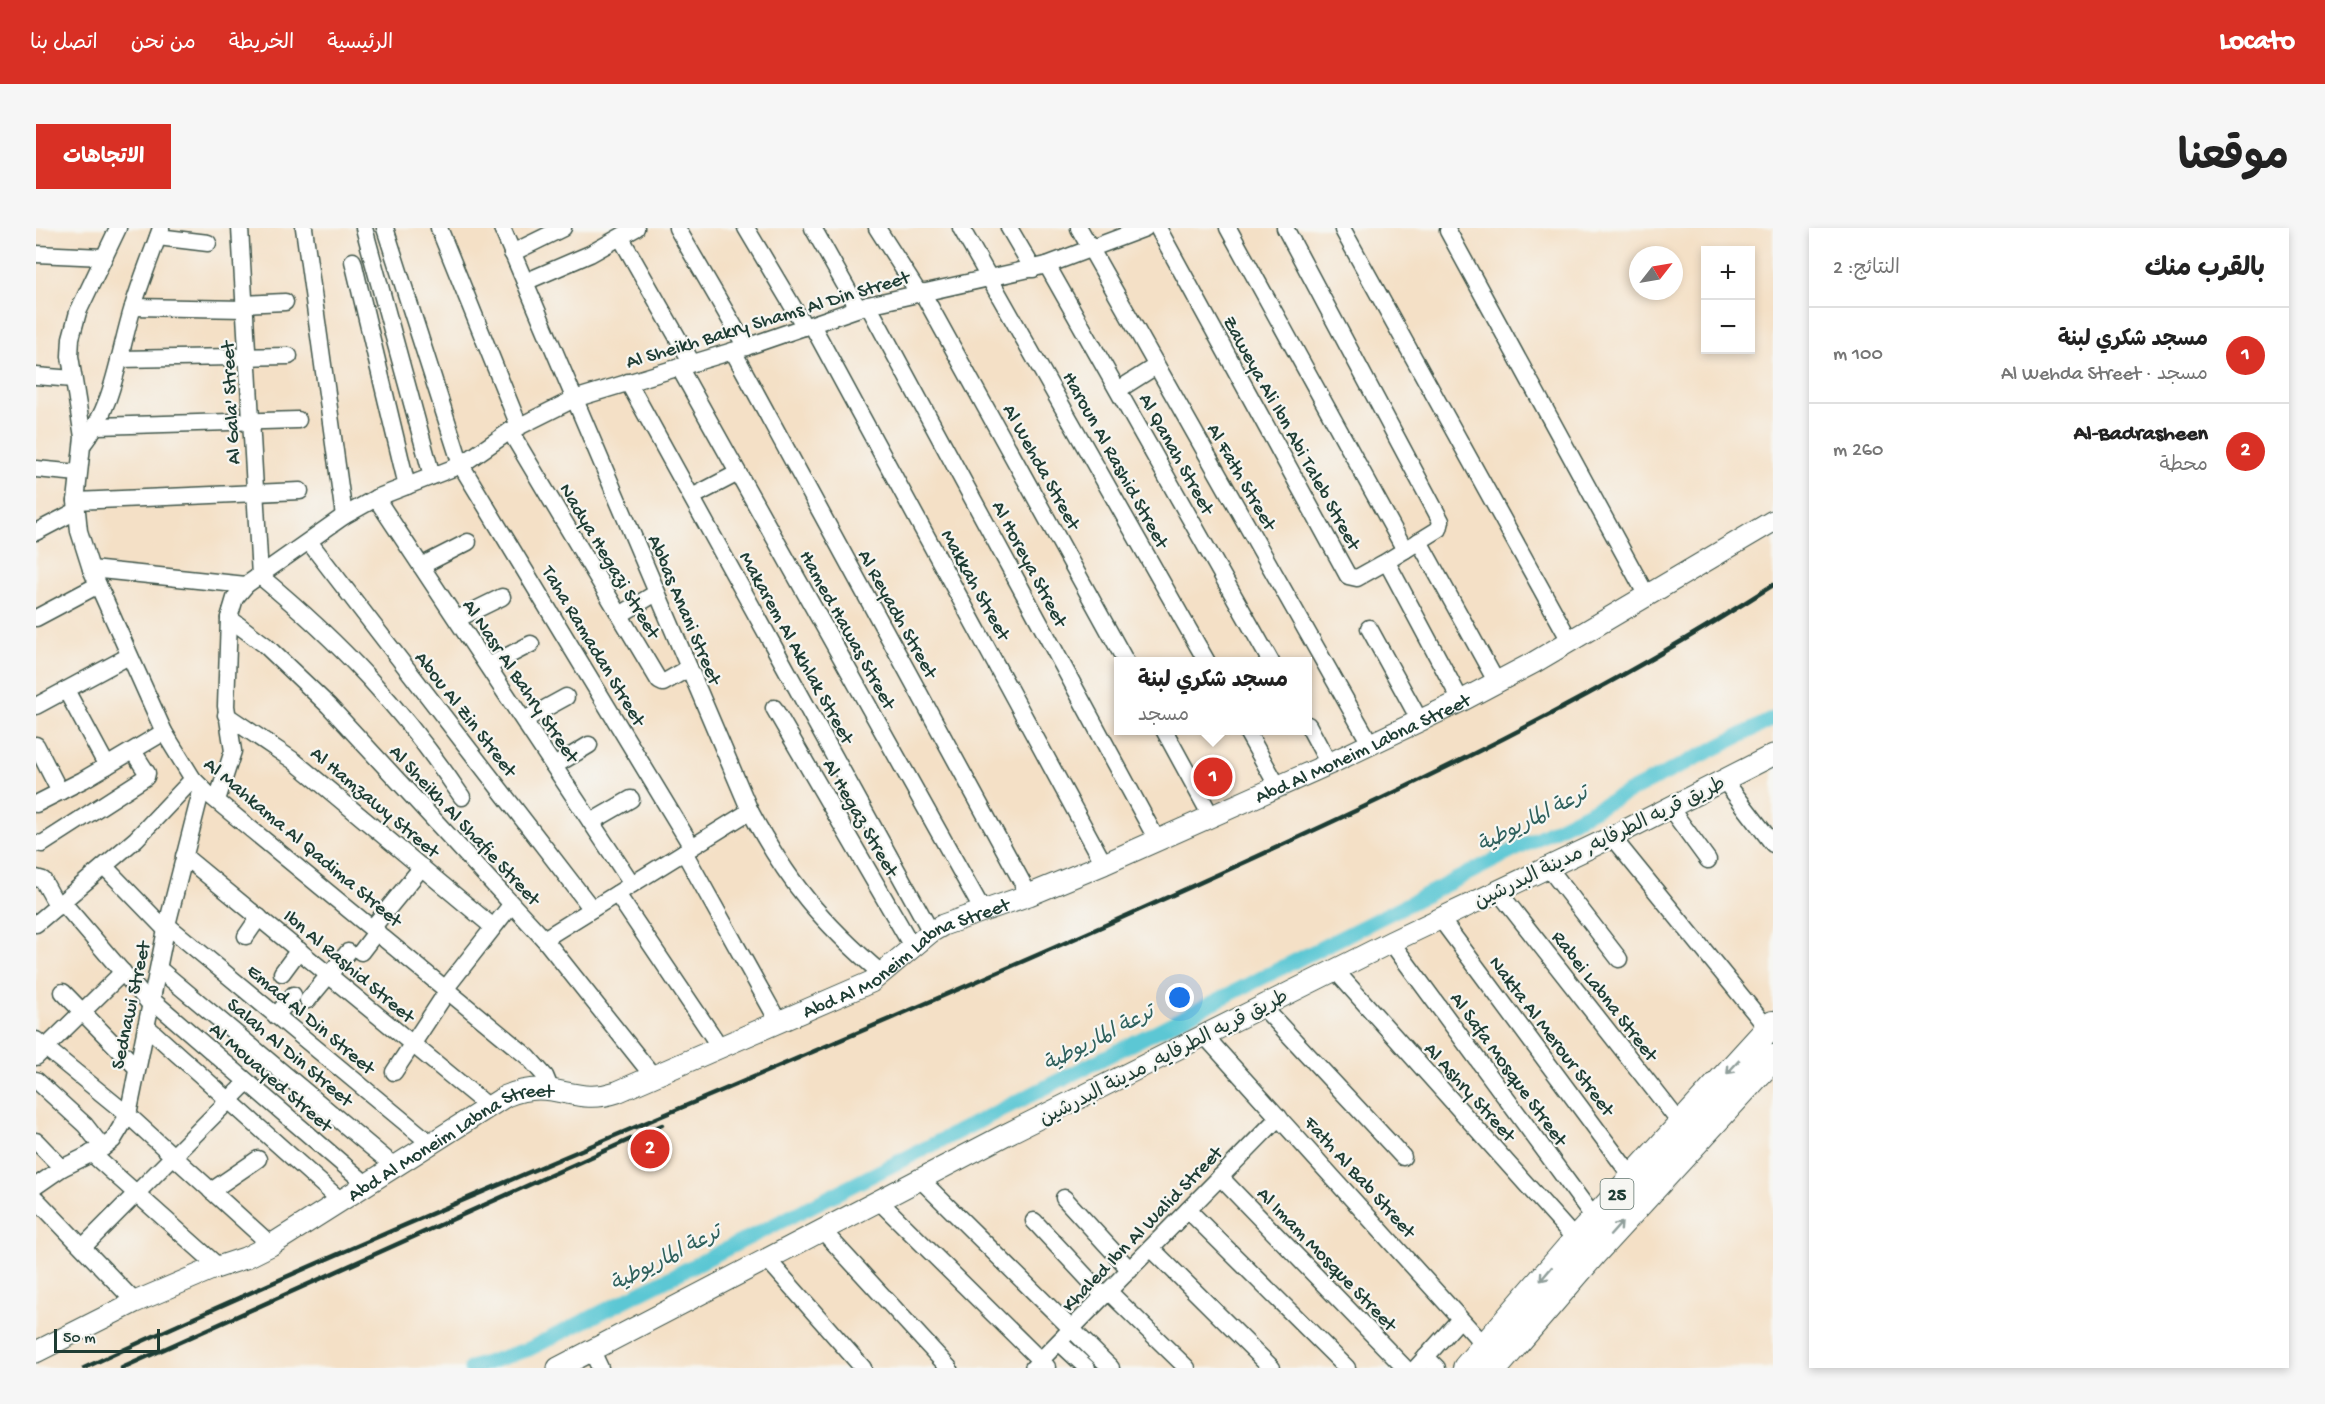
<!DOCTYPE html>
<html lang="ar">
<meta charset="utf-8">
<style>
body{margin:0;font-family:"Gochi Hand","Playpen Sans Arabic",sans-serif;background:#f6f6f6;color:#222;direction:rtl}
.controls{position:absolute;right:18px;top:18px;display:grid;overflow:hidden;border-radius:0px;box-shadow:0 3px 9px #0003}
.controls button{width:54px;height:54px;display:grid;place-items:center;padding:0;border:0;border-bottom:2px solid #e0e0e0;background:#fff;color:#222;font:30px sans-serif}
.compass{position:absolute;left:1593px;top:18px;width:54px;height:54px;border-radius:50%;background:#fff;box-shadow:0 3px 9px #0003;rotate:59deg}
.scale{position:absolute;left:18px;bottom:15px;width:106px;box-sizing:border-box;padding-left:6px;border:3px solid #1f3d34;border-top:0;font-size:16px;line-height:21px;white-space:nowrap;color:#1f3d34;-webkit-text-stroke:4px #f6f6f2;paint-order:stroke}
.you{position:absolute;left:1144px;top:770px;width:21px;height:21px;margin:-15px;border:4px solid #fff;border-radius:50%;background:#1a73e8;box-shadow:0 0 0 9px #1a73e833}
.badge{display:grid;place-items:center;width:39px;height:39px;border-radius:50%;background:#d93025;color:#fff;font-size:20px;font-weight:700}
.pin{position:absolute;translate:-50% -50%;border:3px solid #fff;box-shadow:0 2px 6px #0006}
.popup{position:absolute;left:1078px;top:429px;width:198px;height:78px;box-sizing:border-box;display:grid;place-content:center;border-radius:0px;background:#fff;filter:drop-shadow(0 2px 4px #0005);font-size:20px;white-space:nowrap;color:#767676}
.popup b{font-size:22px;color:#222}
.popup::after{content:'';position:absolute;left:50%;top:100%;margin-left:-12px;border:12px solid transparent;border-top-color:#fff}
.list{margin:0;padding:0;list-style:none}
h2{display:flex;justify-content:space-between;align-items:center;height:78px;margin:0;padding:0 24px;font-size:26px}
h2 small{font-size:20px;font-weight:400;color:#767676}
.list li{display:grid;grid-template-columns:39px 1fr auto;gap:18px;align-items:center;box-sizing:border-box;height:96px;padding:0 24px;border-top:2px solid #e0e0e0}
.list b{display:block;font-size:22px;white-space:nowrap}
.list p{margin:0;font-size:20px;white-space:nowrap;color:#767676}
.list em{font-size:20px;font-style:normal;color:#767676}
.map{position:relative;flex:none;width:1737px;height:1140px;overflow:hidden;direction:ltr;border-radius:0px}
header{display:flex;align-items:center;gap:36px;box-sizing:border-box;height:84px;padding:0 30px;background:#d93025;color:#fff}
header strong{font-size:28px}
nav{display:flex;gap:33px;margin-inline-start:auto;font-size:21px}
.intro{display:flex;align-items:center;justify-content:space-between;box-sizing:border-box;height:144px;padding:0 36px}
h1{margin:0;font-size:42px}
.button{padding:15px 27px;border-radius:0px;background:#d93025;color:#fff;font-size:21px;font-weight:700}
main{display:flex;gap:36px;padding:0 36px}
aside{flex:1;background:#fff;border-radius:0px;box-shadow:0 3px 9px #0003}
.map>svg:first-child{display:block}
</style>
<header>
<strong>Locato</strong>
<nav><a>الرئيسية</a><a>الخريطة</a><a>من نحن</a><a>اتصل بنا</a></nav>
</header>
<div class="intro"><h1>موقعنا</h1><a class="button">الاتجاهات</a></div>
<main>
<aside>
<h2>بالقرب منك<small>النتائج: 2</small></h2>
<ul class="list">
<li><span class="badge">1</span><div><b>مسجد شكري لبنة</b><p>مسجد · Al Wehda Street</p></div><em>100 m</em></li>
<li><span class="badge">2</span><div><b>Al-Badrasheen</b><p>محطة</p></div><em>260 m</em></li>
</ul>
</aside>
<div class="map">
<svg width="1737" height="1140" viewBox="0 0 1737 1140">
<rect width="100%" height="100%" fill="#f6f6f2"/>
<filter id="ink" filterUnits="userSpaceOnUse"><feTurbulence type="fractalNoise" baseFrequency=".0167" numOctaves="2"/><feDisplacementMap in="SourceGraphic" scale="12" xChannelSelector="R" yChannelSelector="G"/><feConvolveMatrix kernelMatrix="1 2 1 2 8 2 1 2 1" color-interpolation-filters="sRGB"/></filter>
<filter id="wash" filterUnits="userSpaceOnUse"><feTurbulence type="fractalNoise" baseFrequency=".008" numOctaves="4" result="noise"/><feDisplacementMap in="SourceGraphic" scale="24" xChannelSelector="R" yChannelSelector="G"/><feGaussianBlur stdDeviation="1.35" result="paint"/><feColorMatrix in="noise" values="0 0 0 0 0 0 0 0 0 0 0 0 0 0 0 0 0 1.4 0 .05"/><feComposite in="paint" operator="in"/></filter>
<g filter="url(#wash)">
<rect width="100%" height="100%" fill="#f4e0c6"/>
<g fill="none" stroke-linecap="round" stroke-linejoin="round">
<path stroke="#5bc7d4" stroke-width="15" d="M 435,1140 L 493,1121 L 1737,491"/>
</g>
</g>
<g filter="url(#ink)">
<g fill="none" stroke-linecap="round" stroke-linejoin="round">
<g stroke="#3f554a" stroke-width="19">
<g id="minor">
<path d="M 82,0 L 42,84 L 35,110 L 34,128 L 47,209 L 40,273 L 43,303 L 55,341 L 128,504 L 157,551 L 171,565 L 492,829 L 509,848 L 514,860"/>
<path d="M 204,0 L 224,348 C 306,416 366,480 426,569"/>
<path d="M 268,0 L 308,288"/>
<path d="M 328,0 L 396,248"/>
<path d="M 349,0 L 425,237 L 656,619"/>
<path d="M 403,0 L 483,198"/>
<path d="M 466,0 L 714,583 C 751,653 786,695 846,746"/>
<path d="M 641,0 L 710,119"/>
<path d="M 710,0 L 769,99"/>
<path d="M 777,0 L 822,80"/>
<path d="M 841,0 L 882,64"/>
<path d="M 925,0 L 1171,434"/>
<path d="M 973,0 L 997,41"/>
<path d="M 1043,0 L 1335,517"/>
<path d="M 1122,0 L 1312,348 L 1321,350 L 1346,336 L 1353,338 L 1425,473"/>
<path d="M 1192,0 L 1369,322"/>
<path d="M 1249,0 L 1405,293 L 1403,301 L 1348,335"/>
<path d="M 1307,2 L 1534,413"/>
<path d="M 1412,3 L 1611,368"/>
<path d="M 122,9 L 172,15"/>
<path d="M 585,10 L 656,135"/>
<path d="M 476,25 L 527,0"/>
<path d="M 0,26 L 67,29"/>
<path d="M 317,33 L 371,258"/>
<path d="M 1011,37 L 1235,434"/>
<path d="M 489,54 L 554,26 L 600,0"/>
<path d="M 886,64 L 1090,434"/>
<path d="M 208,76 L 249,74"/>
<path d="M 832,77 L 1121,612"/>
<path d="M 97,79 L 209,81"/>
<path d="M 776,97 L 1068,636"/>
<path d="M 697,123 L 993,667"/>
<path d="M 83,131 L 253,128"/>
<path d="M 643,139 L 947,683"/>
<path d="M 0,148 L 37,151"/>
<path d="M 592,154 L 895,704"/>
<path d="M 1082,162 L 1120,138"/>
<path d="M 62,198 L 262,192"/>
<path d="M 474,203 L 623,453 L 627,455 L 653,440"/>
<path d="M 47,216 C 79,176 82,127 97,79 C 105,52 116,26 125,0"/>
<path d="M 0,241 L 42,245"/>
<path d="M 656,269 L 702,245"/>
<path d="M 340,270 L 596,656"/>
<path d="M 40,273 L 264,263"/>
<path d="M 0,304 L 40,283"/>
<path d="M 1383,313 L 1461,455"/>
<path d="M 274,315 L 556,681"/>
<path d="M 385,338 L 432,314"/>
<path d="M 55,341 L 210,357"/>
<path d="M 584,387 L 620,365"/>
<path d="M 0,390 L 62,357"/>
<path d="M 193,390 L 229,417 L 293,478 L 508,711 L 617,848"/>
<path d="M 421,391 L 466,369"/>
<path d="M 1333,400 L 1384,493"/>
<path d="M 452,438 L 495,416"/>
<path d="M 30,462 L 71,538"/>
<path d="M 0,478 L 93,428"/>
<path d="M 738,480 L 877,720"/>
<path d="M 190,487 L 258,533 L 457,699"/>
<path d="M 488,492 L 530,469"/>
<path d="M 1272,497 L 1293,536"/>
<path d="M 1128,502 L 1175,588"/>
<path d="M 1210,502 L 1242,559"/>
<path d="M 0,517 L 24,564"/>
<path d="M 518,538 L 553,517"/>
<path d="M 1688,552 L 1737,616"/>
<path d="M 181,572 L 197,523 L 190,478 L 193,390 L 199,370 L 210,357 L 308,288 L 340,270 L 425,237 L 474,203 L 538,171 L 710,119 L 832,77 L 1011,37 L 1109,0"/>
<path d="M 0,576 L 47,552 L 128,504"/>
<path d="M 1634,580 L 1672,632"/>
<path d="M 555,594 L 595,571"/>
<path d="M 1576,609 L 1732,801"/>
<path d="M 0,615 L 6,616 L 110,549 L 111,545 L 97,523"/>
<path d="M 648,624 L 742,793"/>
<path d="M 148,628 L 453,879"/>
<path d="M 69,639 L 130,702"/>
<path d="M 1512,639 L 1583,731"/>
<path d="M 0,650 L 7,652 L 22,679"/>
<path d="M 1462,663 L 1645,896"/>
<path d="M 581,666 L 684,819"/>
<path d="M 27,675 L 114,776"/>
<path d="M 1404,690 L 1596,949"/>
<path d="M 0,696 L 100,611 L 157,551"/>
<path d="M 131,697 L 394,915"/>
<path d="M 337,699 L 386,639"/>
<path d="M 210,708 L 223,689"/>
<path d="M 508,711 L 714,583"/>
<path d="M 1355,714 L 1559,991"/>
<path d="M 325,724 L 341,703"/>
<path d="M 123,741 L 358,938"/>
<path d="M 1299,742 L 1540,1012"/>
<path d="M 246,745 L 263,722"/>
<path d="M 410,760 L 475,677"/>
<path d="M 27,764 L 101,840"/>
<path d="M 115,771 L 330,956"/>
<path d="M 272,772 L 312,724"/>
<path d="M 1226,778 L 1367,929"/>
<path d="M 240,788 L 257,767"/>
<path d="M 110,798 L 305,973"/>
<path d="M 1168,807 L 1449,1118"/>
<path d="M 0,812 L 92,887 L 235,1017"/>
<path d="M 0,829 L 87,744"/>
<path d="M 358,844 L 412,762"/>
<path d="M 0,852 L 49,897 L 67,920"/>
<path d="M 0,913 L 26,940"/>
<path d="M 55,925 L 184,1040"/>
<path d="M 1184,949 L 1369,1140"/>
<path d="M 883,950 L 1075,1140"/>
<path d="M 0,958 L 26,940 L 67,920 L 77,912 L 92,887 L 131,697 L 166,560"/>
<path d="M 175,963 L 222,931"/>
<path d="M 1028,970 L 1094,1042"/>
<path d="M 0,971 L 99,1074"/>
<path d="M 842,972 L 1011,1139"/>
<path d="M 1152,982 L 1311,1140"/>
<path d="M 998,993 L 1068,1068"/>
<path d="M 786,1002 L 913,1140"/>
<path d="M 47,1019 L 211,854"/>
<path d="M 1115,1020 L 1236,1140"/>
<path d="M 731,1031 L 827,1140"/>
<path d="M 1072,1063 L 1151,1140"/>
<path d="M 1023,1114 L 1051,1140"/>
<path d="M 556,1123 L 564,1140"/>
<path d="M 1390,1129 L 1401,1140"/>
<path d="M 997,1140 L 1243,889"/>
<path d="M 1380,1140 L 1424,1091"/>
</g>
</g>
<g stroke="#3f554a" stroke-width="23">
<g id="major">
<path id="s1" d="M 0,1124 L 99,1074 L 176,1041 L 209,1030 L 235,1017 L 470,868 C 518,848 537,879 581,864 L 835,754 L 895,704 L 907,697 L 993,667 L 1068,636 L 1293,536 L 1425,473 L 1497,435 L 1737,293"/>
<path d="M 522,1140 L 967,908 L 1355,714 L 1576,609 L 1737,527"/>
</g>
</g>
<g stroke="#3f554a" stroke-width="28">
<g id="highway">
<path d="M 1430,1140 L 1540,1012 L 1737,796"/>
<path d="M 1459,1140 L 1557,1026 L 1737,830"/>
</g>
</g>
<use href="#minor" stroke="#fff" stroke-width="16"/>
<use href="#major" stroke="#fff" stroke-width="21"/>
<use href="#highway" stroke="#fff" stroke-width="26"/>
<g stroke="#1f3d34" stroke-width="4.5">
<path d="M 48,1140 C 402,976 766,834 1121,674 C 1332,579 1543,482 1737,357"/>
<path d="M 86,1140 L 626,897"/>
</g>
</g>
<defs><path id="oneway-shaft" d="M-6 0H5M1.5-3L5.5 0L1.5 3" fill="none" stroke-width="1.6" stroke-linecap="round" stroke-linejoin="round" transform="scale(1.5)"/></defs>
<g stroke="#8f9e9a">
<use href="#oneway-shaft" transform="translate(1697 839) rotate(133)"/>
<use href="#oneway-shaft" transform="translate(1580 1001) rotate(-48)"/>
<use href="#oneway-shaft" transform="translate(1510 1046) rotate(130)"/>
</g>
</g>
<g text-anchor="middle" stroke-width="4.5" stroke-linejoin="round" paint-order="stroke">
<rect fill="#f6f6f2" stroke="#60746d" stroke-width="1.5" x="1564.5" y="951" width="33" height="30" rx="4.5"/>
<g font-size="18" font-weight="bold" fill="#1f3d34">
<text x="1581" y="972">25</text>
</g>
<g font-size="20" fill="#1f3d34" stroke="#f6f6f2">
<text transform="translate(731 90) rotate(-17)" y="7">Al Sheikh Bakry Shams Al Din Street</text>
<text transform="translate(193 175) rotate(-93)" y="7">Al Gala' Street</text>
<text transform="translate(1257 204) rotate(61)" y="7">Zaweya Ali Ibn Abi Taleb Street</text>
<text transform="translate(1142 225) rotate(61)" y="7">Al Qanah Street</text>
<text transform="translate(1081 231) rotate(61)" y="7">Haroun Al Rashid Street</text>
<text transform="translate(1007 238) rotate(61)" y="7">Al Wehda Street</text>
<text transform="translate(1207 248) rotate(60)" y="7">Al Fath Street</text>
<text transform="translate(575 332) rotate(59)" y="7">Nadya Hegazi Street</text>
<text transform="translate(995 335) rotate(62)" y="7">Al Horeya Street</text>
<text transform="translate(941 356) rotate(61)" y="7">Makkah Street</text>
<text transform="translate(650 381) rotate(67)" y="7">Abbas Anani Street</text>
<text transform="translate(863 385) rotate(61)" y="7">Al Reyadh Street</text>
<text transform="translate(813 401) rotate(61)" y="7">Hamed Hawas Street</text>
<text transform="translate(559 417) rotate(59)" y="7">Taha Ramadan Street</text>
<text transform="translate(762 419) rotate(61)" y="7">Makarem Al Akhlak Street</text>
<text transform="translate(486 452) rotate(56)" y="7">Al Nasr Al Bahry Street</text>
<text transform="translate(431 485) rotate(52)" y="7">Abou Al Zin Street</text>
<text dy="7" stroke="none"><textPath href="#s1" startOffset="1474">Abd Al Moneim Labna Street</textPath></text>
<text transform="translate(340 573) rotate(40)" y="7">Al Hamzawy Street</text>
<text transform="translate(826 589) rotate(60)" y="7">Al Hegaz Street</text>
<text transform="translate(430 596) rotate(47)" y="7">Al Sheikh Al Shafie Street</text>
<text transform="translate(268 613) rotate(40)" y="7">Al Mahkama Al Qadima Street</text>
<text transform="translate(1563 613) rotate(-26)" y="7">طريق قريه الطرفايه, مدينة البدرشين</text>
<text dy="7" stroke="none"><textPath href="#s1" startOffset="970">Abd Al Moneim Labna Street</textPath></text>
<text transform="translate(314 737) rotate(40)" y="7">Ibn Al Rashid Street</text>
<text transform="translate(1570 767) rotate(52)" y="7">Rabei Labna Street</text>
<text transform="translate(93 777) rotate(-78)" y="7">Sednawi Street</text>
<text transform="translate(276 790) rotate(40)" y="7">Emad Al Din Street</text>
<text transform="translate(1517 807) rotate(53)" y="7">Nakta Al Merour Street</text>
<text transform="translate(255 823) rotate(40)" y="7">Salah Al Din Street</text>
<text transform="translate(1127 828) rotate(-27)" y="7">طريق قريه الطرفايه, مدينة البدرشين</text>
<text transform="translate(1474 840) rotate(54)" y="7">Al Safa Mosque Street</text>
<text transform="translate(236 848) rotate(41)" y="7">Al Mouayed Street</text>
<text transform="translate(1435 863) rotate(48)" y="7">Al Ashry Street</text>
<text dy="7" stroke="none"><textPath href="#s1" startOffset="468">Abd Al Moneim Labna Street</textPath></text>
<text transform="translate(1325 948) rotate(48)" y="7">Fath Al Bab Street</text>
<text transform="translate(1105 1000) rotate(-46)" y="7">Khaled Ibn Al Walid Street</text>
<text transform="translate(1292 1030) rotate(46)" y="7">Al Imam Mosque Street</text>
</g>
<g font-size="21" font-style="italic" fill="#2e605c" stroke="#f6f6f2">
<text transform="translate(1496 590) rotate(-27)" y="7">ترعة الماريوطية</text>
<text transform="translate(1062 809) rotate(-27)" y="7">ترعة الماريوطية</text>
<text transform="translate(629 1029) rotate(-27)" y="7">ترعة الماريوطية</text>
</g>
</g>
</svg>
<div class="controls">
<button>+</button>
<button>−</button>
</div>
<svg class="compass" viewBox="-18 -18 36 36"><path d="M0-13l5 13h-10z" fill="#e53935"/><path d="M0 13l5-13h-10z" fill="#767676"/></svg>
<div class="scale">50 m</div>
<div class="you"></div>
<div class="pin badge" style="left:1177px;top:549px">1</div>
<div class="popup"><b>مسجد شكري لبنة</b>مسجد</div>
<div class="pin badge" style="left:614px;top:921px">2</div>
</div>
</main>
